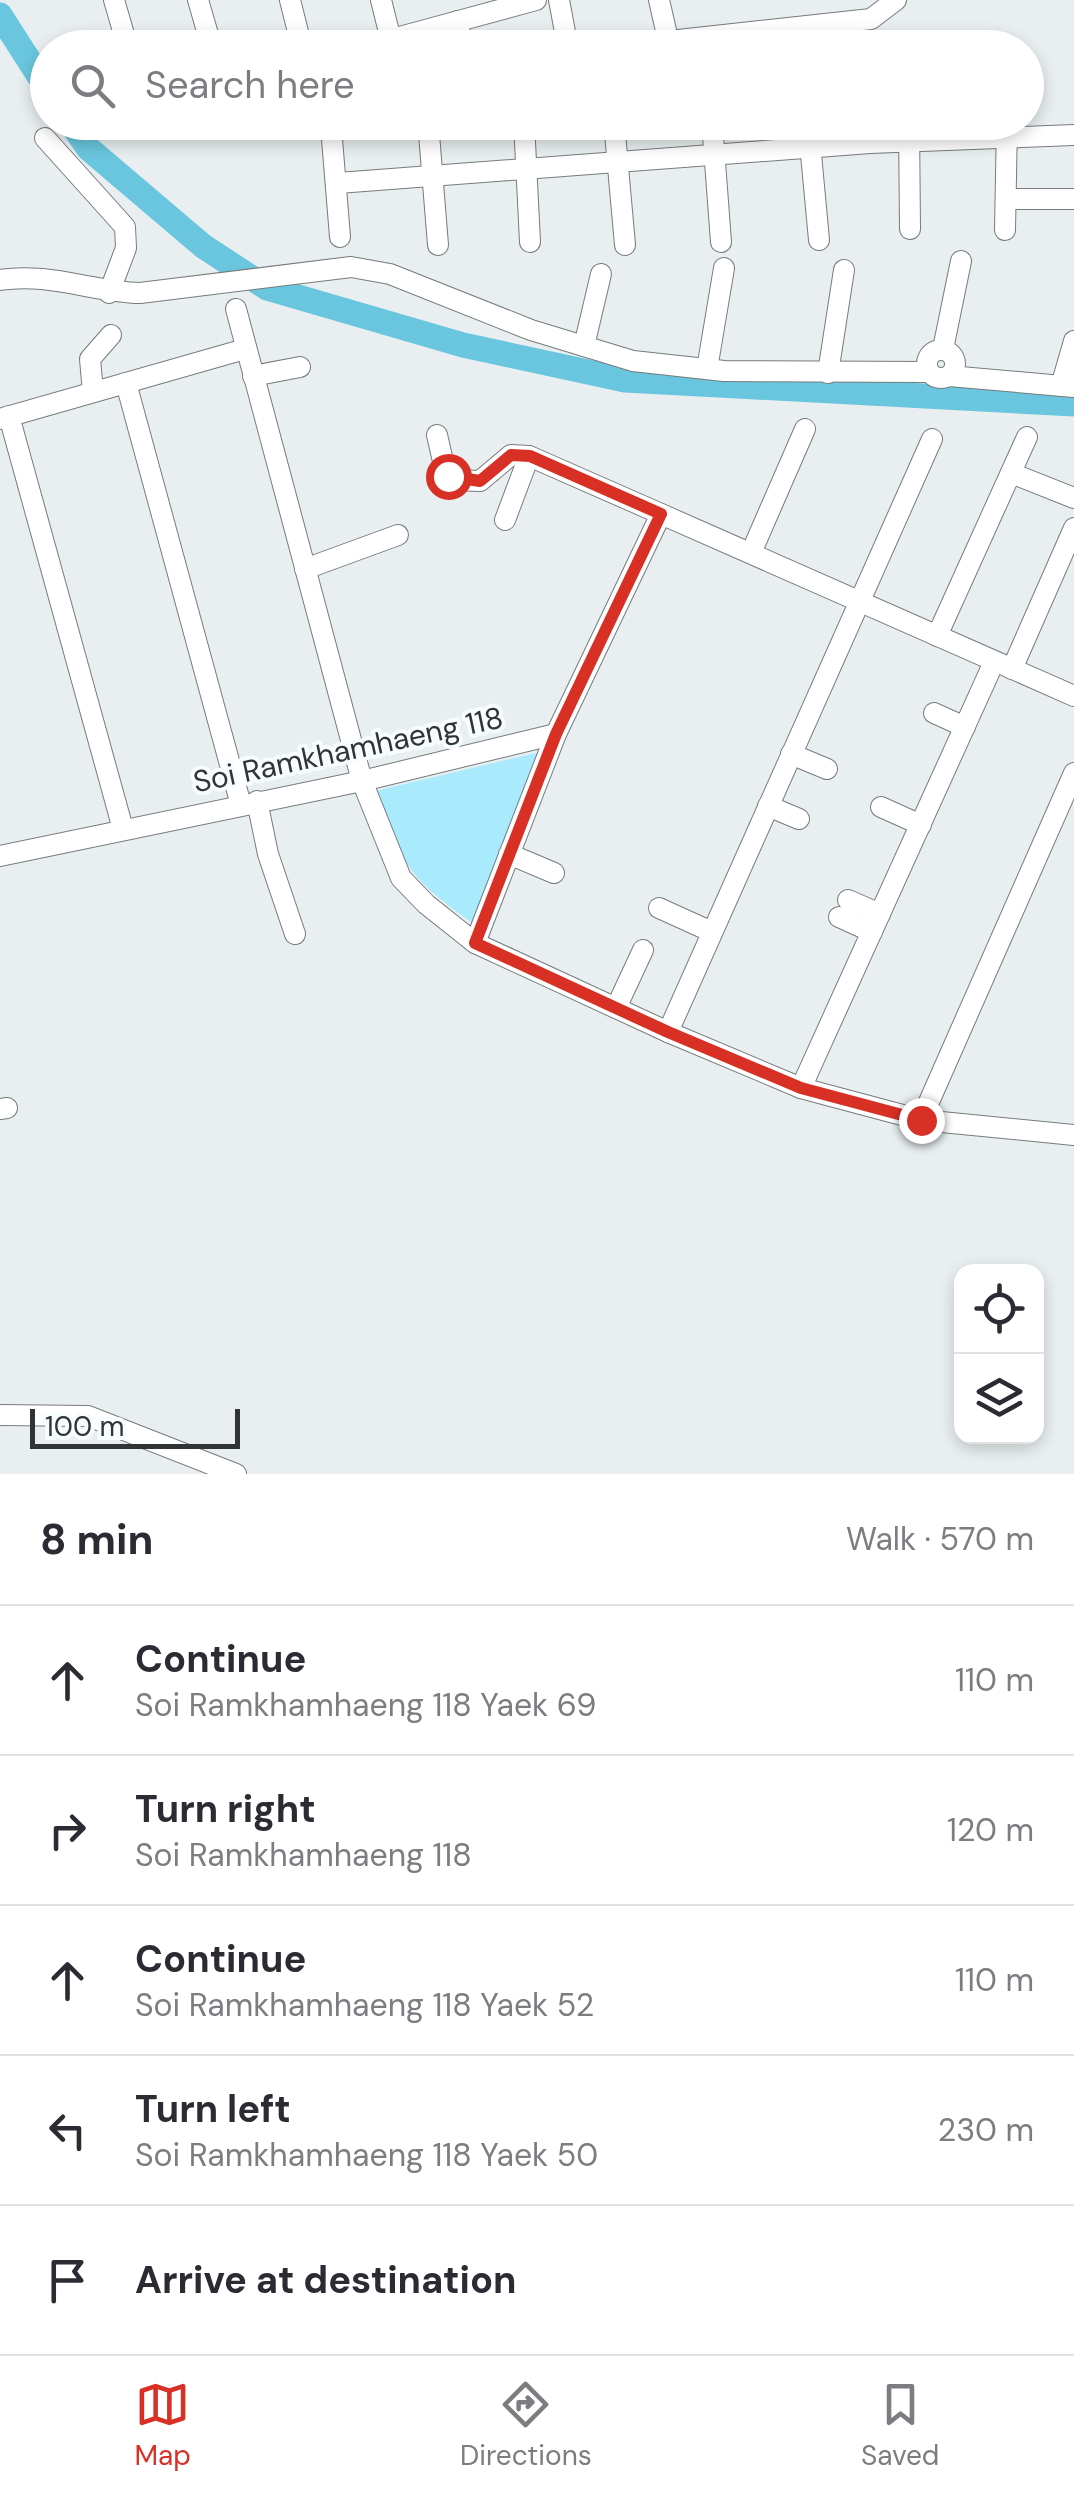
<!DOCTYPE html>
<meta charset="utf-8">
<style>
body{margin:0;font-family:"DM Sans",sans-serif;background:#f2f2f3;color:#2b2b33}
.controls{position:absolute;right:30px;bottom:30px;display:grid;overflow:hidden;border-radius:20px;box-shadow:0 5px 15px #0003}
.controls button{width:90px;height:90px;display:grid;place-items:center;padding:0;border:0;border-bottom:2px solid #e1e1e2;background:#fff;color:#2b2b33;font:50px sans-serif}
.scale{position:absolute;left:30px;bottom:25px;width:210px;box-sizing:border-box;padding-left:10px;border:5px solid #313434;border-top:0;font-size:28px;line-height:35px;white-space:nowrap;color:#313434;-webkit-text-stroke:8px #f7fcfe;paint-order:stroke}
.stop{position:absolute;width:30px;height:30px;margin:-22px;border:8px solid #d93025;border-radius:50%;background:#fff}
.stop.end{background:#d93025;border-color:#fff;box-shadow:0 2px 10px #0008}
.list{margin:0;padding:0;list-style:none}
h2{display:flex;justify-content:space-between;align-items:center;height:130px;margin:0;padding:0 40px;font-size:42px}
h2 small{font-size:32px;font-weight:400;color:#7c7c81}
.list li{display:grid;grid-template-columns:65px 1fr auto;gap:30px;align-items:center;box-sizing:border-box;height:150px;padding:0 40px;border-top:2px solid #e1e1e2}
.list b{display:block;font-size:38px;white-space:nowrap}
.list p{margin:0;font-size:32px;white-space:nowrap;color:#7c7c81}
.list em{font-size:32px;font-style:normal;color:#7c7c81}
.icon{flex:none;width:55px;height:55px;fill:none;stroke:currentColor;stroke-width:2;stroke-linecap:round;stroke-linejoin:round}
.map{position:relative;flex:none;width:1074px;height:1474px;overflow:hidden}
.search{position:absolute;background:#fff;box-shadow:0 5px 15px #0003;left:30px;right:30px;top:30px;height:110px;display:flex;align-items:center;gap:25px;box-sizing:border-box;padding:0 35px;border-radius:55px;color:#7c7c81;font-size:38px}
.sheet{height:880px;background:#fff}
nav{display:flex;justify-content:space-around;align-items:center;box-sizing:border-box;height:140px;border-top:2px solid #e1e1e2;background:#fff;font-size:28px;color:#7c7c81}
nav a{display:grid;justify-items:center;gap:5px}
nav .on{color:#d93025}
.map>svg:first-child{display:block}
</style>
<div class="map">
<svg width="1074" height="1474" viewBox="0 0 1074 1474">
<rect width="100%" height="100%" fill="#e9eff1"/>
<path fill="#a9ebfc" d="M 544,751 L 475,925 C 408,877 404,869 375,791 Z"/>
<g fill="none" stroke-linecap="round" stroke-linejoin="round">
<g stroke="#6ac6de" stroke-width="25">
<path d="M 0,15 L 48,90"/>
<path d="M 70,122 L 89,149 L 203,246 L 267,288 L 463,345 L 625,380 L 1074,404"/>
</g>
<g stroke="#767b7d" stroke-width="22">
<g id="minor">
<path d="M 114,0 L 128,48"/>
<path d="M 198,0 L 212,48"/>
<path d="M 290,0 L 302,48"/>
<path d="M 381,0 L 391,40"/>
<path d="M 559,0 L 568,48"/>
<path d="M 659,0 L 670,48"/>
<path d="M 458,21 L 462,48"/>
<path d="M 669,41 L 871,19 L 896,0"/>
<path d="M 359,48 L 536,0"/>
<path d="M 524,122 L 530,242"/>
<path d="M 614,122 L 625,245"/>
<path d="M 712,122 L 721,242"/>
<path d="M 808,122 L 819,240"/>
<path d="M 909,122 L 910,229"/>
<path d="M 429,134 L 438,245"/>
<path d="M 45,138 L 125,227 L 126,248 L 109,293"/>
<path d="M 332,139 L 340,237"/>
<path d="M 338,183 L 870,143 L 1074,135"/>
<path d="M 1006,199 L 1074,199"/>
<path d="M 1005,230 L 1007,122"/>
<path d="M 0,280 C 48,272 93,292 140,293 L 351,267 L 390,274 L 531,330 L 633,361 L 724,371 L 928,372"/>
<path d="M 236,309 L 362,781 L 401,878 L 426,904 L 475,943 L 668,1032 L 801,1088 L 921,1120 L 1074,1135"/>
<path d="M 584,346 L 601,274"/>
<path d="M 943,349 L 961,261"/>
<circle cx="941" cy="364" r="14"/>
<path d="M 707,369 L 724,268"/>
<path d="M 828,373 L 844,270"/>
<path d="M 253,376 L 300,367"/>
<path d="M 949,376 L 1074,387"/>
<path d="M 126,383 L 241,805"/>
<path d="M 1061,386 L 1074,341"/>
<path d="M 93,392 L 90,359 L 111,335"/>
<path d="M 9,416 L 123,829"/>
<path d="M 0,419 L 245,349"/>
<path d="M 437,435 L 445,470 L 453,480 L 480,481 L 511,455 L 529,456 L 661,514"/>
<path d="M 1011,473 L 1074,498"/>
<path d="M 505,520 L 529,456"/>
<path d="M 751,553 L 805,429"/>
<path d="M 305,569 L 398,535"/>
<path d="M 937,636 L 1027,437"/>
<path d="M 1012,669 L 1074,528"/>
<path d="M 934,713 L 965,727"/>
<path d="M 791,754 L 827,769"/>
<path d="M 257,801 L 268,854 L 295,934"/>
<path d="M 768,806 L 799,819"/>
<path d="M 881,807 L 921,825"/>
<path d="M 509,854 L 554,873"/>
<path d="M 0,856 L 362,781 L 556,734 L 661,514 L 1074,696"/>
<path d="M 848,900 L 880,914"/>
<path d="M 659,908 L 712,932"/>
<path d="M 839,917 L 872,932"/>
<path d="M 475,943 L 556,734"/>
<path d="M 616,1008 L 643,950"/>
<path d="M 668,1032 L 932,439"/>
<path d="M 801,1088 L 994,662"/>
<path d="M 0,1109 L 7,1108"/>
<path d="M 921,1120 L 1074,773"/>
<path d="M 0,1415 L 88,1416 L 236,1474"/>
</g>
</g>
<use href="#minor" stroke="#fff" stroke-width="20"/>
</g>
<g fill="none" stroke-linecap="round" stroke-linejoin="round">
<path stroke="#d93025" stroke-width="12" d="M 448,476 L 480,481 L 511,455 L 530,456 L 661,514 L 556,734 L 475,943 L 668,1032 L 801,1088 L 921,1120"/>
</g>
<g text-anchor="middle" stroke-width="8" stroke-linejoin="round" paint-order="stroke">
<g font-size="30" fill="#313434" stroke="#f7fcfe">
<text transform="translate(348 750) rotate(-12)" y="10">Soi Ramkhamhaeng 118</text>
</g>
</g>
</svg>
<div class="controls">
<button><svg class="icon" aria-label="locate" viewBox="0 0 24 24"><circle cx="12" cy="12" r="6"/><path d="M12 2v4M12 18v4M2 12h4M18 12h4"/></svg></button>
<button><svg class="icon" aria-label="layers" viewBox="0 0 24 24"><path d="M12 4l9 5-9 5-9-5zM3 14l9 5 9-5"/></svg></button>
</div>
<div class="scale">100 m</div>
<div class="stop" style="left:448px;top:476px"></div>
<div class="stop end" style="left:921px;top:1120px"></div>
<div class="search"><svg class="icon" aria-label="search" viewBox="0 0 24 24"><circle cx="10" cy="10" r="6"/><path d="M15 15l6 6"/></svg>Search here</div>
</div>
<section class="sheet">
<h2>8 min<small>Walk · 570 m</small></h2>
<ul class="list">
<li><svg class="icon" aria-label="ahead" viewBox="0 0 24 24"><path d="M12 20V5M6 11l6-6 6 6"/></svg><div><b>Continue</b><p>Soi Ramkhamhaeng 118 Yaek 69</p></div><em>110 m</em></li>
<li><svg class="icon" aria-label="right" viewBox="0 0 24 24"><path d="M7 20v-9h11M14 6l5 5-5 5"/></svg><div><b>Turn right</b><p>Soi Ramkhamhaeng 118</p></div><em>120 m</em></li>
<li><svg class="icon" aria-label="ahead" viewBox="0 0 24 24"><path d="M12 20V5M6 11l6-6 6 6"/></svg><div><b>Continue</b><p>Soi Ramkhamhaeng 118 Yaek 52</p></div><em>110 m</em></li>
<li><svg class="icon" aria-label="left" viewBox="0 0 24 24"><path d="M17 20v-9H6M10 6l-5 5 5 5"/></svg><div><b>Turn left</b><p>Soi Ramkhamhaeng 118 Yaek 50</p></div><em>230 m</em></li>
<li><svg class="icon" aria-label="arrive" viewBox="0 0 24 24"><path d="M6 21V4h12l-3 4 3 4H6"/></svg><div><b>Arrive at destination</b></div></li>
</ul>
</section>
<nav>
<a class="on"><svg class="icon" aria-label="map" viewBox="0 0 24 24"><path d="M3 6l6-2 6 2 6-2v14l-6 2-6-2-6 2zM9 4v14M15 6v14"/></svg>Map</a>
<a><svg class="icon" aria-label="directions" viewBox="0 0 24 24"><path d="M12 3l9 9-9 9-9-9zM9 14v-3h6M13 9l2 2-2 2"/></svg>Directions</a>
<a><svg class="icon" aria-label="saved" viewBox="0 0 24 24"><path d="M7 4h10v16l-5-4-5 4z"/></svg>Saved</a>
</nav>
